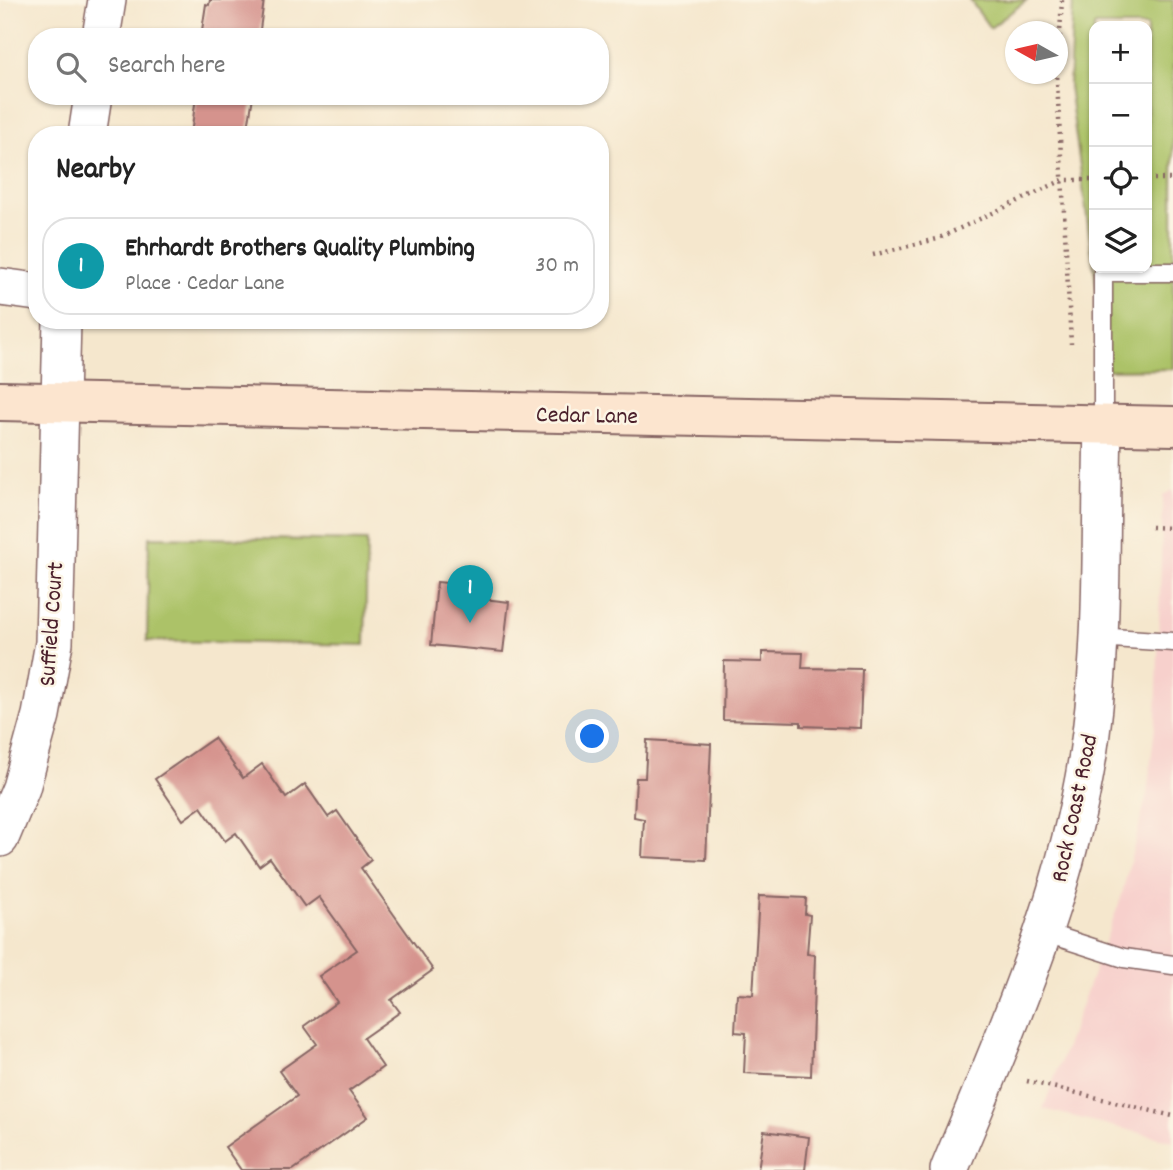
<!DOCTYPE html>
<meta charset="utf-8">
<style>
body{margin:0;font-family:Dekko,sans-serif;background:#f2f2f2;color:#222}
.controls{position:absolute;right:21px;top:21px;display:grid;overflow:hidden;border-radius:14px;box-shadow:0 2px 5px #0004}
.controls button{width:63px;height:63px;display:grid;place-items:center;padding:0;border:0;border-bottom:2px solid #e0e0e0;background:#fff;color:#222;font:35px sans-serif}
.compass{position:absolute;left:1005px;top:21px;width:63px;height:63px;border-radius:50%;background:#fff;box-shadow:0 2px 5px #0004;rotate:278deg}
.you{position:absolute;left:593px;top:737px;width:24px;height:24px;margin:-18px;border:5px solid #fff;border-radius:50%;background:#1a73e8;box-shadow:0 0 0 10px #1a73e833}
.badge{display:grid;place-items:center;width:46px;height:46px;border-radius:50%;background:#0f766e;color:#fff;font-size:23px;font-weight:700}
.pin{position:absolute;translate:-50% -58px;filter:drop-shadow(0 2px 4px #0008)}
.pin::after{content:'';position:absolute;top:37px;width:24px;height:21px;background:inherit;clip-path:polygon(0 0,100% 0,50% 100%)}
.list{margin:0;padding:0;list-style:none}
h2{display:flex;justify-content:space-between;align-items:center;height:91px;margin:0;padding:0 28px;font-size:30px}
h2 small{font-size:23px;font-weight:400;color:#767676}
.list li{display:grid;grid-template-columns:46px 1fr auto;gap:21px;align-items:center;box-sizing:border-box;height:98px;margin:0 14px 14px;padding:0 14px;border:2px solid #e0e0e0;border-radius:28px}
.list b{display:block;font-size:26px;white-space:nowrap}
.list p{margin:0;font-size:23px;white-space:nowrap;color:#767676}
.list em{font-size:23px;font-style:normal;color:#767676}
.icon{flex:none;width:38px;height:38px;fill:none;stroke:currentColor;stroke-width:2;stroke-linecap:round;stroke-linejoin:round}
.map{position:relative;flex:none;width:1173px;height:1170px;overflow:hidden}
.search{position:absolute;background:#fff;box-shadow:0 2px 5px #0004;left:28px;top:28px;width:581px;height:77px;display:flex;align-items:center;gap:18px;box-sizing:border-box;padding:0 24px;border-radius:28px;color:#767676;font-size:26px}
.panel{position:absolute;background:#fff;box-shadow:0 2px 5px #0004;left:28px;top:126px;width:581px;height:203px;border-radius:28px}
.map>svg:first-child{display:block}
</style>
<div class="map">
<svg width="1173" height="1170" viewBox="0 0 1173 1170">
<rect width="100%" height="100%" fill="#fcf5e5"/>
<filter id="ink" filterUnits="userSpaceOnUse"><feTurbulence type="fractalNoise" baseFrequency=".0143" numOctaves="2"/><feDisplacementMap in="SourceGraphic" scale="14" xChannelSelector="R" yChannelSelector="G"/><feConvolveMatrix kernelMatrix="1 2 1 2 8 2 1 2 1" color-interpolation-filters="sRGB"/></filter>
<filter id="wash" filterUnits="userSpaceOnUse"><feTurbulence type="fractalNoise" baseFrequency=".00686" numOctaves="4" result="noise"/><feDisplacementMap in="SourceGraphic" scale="28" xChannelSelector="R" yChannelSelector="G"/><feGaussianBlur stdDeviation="1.57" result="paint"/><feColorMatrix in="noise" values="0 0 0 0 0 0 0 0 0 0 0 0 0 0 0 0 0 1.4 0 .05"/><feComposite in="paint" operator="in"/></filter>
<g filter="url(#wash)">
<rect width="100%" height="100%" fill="#f5e7cd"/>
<path fill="#f7d0cc" d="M 1173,490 L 1173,1141 L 1043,1109 L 1121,898 L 1147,794 L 1156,718 L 1163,495 Z"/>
<g fill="#acc267" stroke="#7b7049" stroke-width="2" fill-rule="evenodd">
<path d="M 970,0 L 1027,0 L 990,28 Z"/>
<path d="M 1073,0 L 1173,0 L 1173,369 L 1108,370 L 1069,86 ZM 1094,26 L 1147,26 L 1147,268 L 1094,268 Z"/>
<path d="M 149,537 L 367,541 L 365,645 L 147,641 Z"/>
</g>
<g id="blocks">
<g fill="#d5938d">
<path d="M 210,0 L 264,0 L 259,37 L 201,37 L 206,4 L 209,5 Z"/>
<path d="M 196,96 L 253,96 L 247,135 L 191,135 Z"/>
<path d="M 437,582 L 476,586 L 475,598 L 509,602 L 503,652 L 431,645 Z"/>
<path d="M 762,652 L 803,653 L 802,668 L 862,669 L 860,728 L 801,726 L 801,722 L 723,720 L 724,661 L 762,662 Z"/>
<path d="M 214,738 L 243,778 L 262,764 L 286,798 L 305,784 L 328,817 L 337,811 L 371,860 L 361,868 L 433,970 L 391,1000 L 400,1012 L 363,1038 L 383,1067 L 349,1091 L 368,1117 L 293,1170 L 241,1170 L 225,1147 L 297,1096 L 279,1071 L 317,1044 L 304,1026 L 337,1002 L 319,976 L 357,950 L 319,897 L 305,907 L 270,858 L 259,866 L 236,833 L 225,841 L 201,807 L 183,820 L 155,779 Z"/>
<path d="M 647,740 L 711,744 L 706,860 L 642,857 L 644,819 L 634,817 L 636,778 L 645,778 Z"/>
<path d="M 759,896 L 806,898 L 805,914 L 810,915 L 807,954 L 815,955 L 811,1076 L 744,1073 L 746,1033 L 735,1032 L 737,994 L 753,995 Z"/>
<path d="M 764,1131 L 809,1137 L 805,1170 L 758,1170 Z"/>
</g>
</g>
</g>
<g filter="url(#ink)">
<use href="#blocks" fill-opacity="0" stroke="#866564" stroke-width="2"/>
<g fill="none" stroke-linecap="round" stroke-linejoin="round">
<g stroke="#866564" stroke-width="21">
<g id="lane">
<path d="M 1103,427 L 1103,272 L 1173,272"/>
<path d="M 1097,637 L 1173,642"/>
<path d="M 1043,932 L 1124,958 L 1173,965"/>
</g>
</g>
<g stroke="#866564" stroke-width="40">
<g id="street">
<path d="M 101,37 L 107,0"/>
<path d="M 87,135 L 93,96"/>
<path d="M 0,287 L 37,292"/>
<path d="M 0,838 L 21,788 L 41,715 L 54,643 L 62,320"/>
<path d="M 949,1170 C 1007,1029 1072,886 1091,733 C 1104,633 1100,528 1103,427"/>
</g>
</g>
<g stroke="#866564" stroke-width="42">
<path id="secondary" d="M 0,401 L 1173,426"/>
</g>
<g stroke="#866564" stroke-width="4.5" stroke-dasharray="2 5" stroke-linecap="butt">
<path d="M 1062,0 L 1057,81 L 1071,344"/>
<path d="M 1147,179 L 1173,179"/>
<path d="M 873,255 L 937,239 L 1063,180 L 1094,180"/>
<path d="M 1151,527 L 1173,528"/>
<path d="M 1027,1081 L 1173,1116"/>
</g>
<use href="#lane" stroke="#fff" stroke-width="18"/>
<use href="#street" stroke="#fff" stroke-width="37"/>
<use href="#secondary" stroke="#fce5cf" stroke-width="38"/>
</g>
</g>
<g text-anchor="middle" stroke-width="5" stroke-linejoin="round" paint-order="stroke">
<g font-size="24" fill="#4a1f2b" stroke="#fcf5e5">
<text transform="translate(587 414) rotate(1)" y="8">Cedar Lane</text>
<text transform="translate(50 624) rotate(-86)" y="8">Suffield Court</text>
<text transform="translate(1073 808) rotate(-78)" y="8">Rock Coast Road</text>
</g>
</g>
</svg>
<div class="controls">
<button>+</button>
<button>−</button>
<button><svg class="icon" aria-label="locate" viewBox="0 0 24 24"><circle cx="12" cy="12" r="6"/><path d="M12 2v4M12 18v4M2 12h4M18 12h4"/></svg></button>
<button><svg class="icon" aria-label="layers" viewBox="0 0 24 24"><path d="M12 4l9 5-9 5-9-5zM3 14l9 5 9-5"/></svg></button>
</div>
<svg class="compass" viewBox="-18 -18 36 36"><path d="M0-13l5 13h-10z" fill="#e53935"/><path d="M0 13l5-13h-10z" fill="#767676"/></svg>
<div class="you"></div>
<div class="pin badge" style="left:470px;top:623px;background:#0f9aa8">1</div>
<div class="search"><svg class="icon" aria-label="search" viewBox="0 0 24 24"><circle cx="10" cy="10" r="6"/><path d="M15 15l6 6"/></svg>Search here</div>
<section class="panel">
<h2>Nearby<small></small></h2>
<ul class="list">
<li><span class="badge" style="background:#0f9aa8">1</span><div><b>Ehrhardt Brothers Quality Plumbing</b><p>Place · Cedar Lane</p></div><em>30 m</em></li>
</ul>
</section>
</div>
